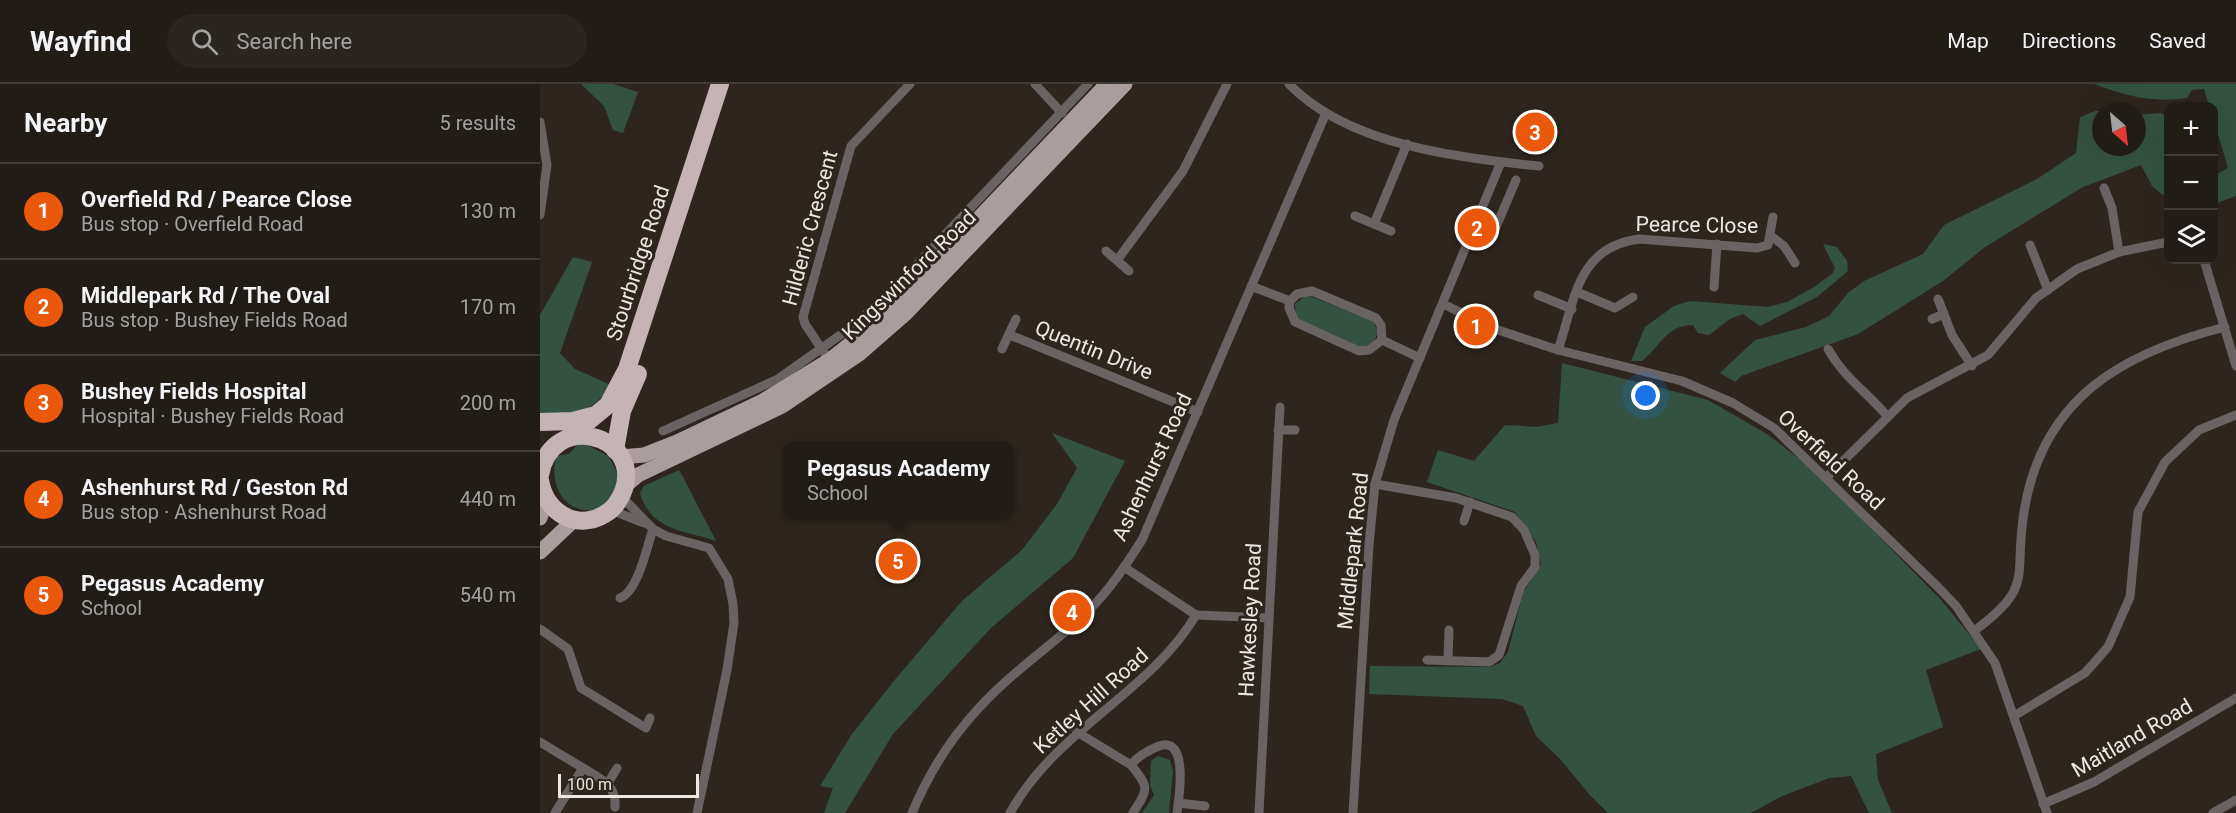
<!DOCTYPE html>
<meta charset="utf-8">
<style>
body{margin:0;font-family:Roboto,sans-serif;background:#2a251f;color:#f1f3f6}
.controls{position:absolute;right:18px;top:18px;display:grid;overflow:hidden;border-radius:12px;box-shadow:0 6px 24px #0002}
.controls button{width:54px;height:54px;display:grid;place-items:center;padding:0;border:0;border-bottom:2px solid #3f3a35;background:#221c16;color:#f1f3f6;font:30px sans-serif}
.compass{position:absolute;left:1552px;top:18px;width:54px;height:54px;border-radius:50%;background:#221c16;box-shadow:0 6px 24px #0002;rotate:152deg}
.scale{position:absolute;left:18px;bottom:15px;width:141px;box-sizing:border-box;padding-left:6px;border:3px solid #ede7e2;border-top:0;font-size:16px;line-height:21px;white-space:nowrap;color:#ede7e2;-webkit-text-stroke:4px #2e261e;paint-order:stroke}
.you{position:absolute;left:1106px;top:312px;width:21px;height:21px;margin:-15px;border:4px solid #fff;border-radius:50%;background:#1a73e8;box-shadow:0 0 0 9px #1a73e833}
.badge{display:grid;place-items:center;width:39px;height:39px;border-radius:50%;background:#ea580c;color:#fff;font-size:20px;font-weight:700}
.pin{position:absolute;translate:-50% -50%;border:3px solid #fff;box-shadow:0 2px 6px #0006}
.popup{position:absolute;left:243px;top:357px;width:231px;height:78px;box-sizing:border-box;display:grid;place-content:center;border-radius:12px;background:#221c16;filter:drop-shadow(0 2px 4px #0005);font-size:20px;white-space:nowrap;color:#a2a1a1}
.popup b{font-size:22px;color:#f1f3f6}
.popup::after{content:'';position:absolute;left:50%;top:100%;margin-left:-12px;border:12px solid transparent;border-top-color:#221c16}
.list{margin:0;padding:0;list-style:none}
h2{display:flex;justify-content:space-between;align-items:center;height:78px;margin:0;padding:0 24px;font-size:26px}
h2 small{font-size:20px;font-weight:400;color:#a2a1a1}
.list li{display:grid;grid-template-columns:39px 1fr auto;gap:18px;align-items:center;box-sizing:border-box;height:96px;padding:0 24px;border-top:2px solid #3f3a35}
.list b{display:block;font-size:22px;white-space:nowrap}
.list p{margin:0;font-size:20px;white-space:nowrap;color:#a2a1a1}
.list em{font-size:20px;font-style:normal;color:#a2a1a1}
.icon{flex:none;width:33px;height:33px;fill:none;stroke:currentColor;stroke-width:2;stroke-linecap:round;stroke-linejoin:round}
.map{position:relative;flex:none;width:1696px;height:729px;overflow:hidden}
header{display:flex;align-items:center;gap:36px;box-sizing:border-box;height:84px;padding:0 30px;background:#221c16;border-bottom:2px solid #3f3a35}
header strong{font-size:28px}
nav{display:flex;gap:33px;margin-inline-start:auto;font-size:21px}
.search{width:420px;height:54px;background:#2a251f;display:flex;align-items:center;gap:15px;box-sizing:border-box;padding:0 21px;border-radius:33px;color:#a2a1a1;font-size:22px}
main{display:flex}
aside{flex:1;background:#221c16}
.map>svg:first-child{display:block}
</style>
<header>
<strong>Wayfind</strong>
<div class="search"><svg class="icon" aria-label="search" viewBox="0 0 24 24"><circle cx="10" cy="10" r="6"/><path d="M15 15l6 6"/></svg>Search here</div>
<nav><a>Map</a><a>Directions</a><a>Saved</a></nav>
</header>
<main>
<aside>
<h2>Nearby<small>5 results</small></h2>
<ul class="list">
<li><span class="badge">1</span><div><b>Overfield Rd / Pearce Close</b><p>Bus stop · Overfield Road</p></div><em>130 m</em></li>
<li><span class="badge">2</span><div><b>Middlepark Rd / The Oval</b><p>Bus stop · Bushey Fields Road</p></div><em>170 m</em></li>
<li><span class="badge">3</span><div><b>Bushey Fields Hospital</b><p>Hospital · Bushey Fields Road</p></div><em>200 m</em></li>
<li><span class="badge">4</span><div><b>Ashenhurst Rd / Geston Rd</b><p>Bus stop · Ashenhurst Road</p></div><em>440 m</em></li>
<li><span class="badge">5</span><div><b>Pegasus Academy</b><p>School</p></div><em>540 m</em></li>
</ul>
</aside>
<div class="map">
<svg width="1696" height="729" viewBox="0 0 1696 729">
<rect width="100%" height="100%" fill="#2e261e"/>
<g fill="#345242">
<path d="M 41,0 L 73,0 L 98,8 L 83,49 L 73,46 L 64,22 Z"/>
<path d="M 1554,0 L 1696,0 L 1696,112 L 1674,120 L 1674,92 L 1688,84 L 1674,37 L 1674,22 L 1669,22 L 1664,5 L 1652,6 L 1647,14 C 1613,19 1586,12 1554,0 Z"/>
<path d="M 1555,27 L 1561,27 L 1561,63 L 1597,63 L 1597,31 L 1621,29 L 1628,33 L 1628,115 L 1612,102 L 1601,81 L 1543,103 L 1445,163 L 1403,197 L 1318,250 L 1201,292 L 1195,298 L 1180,289 L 1215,256 L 1266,243 L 1289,232 L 1308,209 L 1324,197 L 1383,170 L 1404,141 L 1497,95 L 1536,69 L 1540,33 Z"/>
<path d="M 1283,160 L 1297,163 L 1307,177 L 1308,187 L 1277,213 L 1220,242 L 1203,230 L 1190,235 L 1169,251 L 1158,249 L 1153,241 C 1126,241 1122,261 1102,277 L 1091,277 L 1105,243 L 1134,222 L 1150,217 L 1228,223 L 1247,218 L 1274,203 L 1293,189 L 1295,184 Z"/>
<path d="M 33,173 L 52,178 L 20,269 L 35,285 L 71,301 C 50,332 35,329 0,331 L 0,231 Z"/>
<path d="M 767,211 L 833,237 L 838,248 C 835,258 829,263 818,263 L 756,235 L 755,220 Z"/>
<path d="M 1022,279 L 1168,316 L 1227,350 L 1275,387 L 1402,517 L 1441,565 L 1386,586 L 1403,643 L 1336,670 L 1338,696 L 1352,729 L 1329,729 L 1311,692 L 1289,694 L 1240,713 L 1211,729 L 1068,729 L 1049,710 L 1021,676 L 996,652 L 983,622 L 962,615 L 829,610 L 830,582 L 950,583 L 960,579 L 968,568 L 983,509 L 1001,480 L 996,458 L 975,428 L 887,398 L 898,366 L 934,377 L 965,341 L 996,343 L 1018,339 Z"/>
<path d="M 512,349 L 585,377 L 533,474 L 451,544 L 353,650 L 305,729 L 284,729 L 293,704 L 280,702 L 312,650 L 353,598 L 422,517 L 482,466 L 517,420 L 537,384 Z"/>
<path d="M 38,360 L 46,360 L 68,372 C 113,437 0,452 16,372 L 29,370 Z"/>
<path d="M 139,386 L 142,391 L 176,457 C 144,446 111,447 100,409 L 104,402 Z"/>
<path d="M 618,672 L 630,676 L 633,687 L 629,729 L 602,729 L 614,711 L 610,701 L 611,677 Z"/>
</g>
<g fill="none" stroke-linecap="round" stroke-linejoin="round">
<g stroke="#696363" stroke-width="9">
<path d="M 495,0 L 522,29"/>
<path d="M 749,0 C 808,61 918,74 999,82"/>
<path d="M 0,38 L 7,81 L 0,131"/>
<path d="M 1564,104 L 1572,124 L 1579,168"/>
<path d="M 815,132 L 851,147"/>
<path d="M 834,140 L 867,60"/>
<path d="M 953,150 L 976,96"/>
<path d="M 1231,152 L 1244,162 L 1255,179"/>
<path d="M 1490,161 L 1508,206"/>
<path d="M 566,167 L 589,187"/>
<path d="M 578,175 L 643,87 L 687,0"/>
<path d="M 1664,176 L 1696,282"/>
<path d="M 711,202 L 750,217 L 749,224 L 755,238 L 819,267 L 829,266 L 842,256 L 880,274"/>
<path d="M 1174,203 L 1177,160"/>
<path d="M 1037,208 L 1075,224 L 1093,213"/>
<path d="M 998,211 L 1032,225"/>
<path d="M 1398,215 L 1412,251 L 1432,282"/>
<path d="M 750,217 L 757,210 L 772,207 L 836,234 L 841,241 L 842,256"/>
<path d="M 903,220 L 955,245 L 1018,266 L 1142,297 L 1193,319 L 1234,344 L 1398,503 L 1416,522 L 1455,579 L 1507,729"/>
<path d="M 1392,235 L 1404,230"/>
<path d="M 470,251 L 658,328"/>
<path d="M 462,265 L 476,235"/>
<path d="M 1288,265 C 1305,295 1325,306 1347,332"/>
<path d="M 1018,266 C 1035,216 1037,163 1099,155 L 1217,164 L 1228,161 L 1233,133"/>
<path d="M 285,270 L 265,240 L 263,233 L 311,62 L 370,0"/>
<path d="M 738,346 L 755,346"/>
<path d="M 123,347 L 238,295 L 306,247 L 342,217 L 548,0"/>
<path d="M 1287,393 L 1367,314 L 1448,271 L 1496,214 L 1537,185 L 1579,168 L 1628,158"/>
<path d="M 835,400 L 916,414 L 972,433 L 984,446 L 995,471 L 995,483 L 981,502 L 959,571 L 949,578 L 887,576"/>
<path d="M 81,412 L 113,445 L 126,452 L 169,464 L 188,495 L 193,520 L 194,539 L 187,586 L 157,729"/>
<path d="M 71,426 L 104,439"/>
<path d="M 924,437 L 930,418"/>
<path d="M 584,483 L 656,531 L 728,534"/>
<path d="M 80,514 C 98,508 107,462 113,445"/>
<path d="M 0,545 L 28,565 L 41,604 L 106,644 L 110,634"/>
<path d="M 1434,547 C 1496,501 1473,494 1484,428 C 1502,314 1582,269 1685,243"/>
<path d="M 908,577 L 909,546"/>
<path d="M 1474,632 L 1545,589 L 1568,563 L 1590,513 L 1598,428 L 1625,378 L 1659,346 L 1696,331"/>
<path d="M 537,648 L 591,681 C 597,673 609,666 619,662 C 649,651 639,714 637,729"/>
<path d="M 0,658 L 43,684 L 15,729"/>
<path d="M 591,681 C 610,704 608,705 593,729"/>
<path d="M 43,684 C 60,694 77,701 75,723"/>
<path d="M 68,699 L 77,684"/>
<path d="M 638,719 L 665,722"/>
<path d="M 1503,720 L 1554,698 L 1696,614"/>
<path d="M 372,729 C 388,691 409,656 438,625 C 470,589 512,562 547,528 C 569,507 586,481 602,456 L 786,29"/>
<path d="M 470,729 C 517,644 609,610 656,531"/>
<path d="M 719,729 L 740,323"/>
<path d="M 813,729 L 829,461 L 835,400 L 854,336 L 961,78"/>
<path d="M 1673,729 L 1696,716"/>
</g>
<g stroke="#aa9d9e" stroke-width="15">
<path d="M 80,373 L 104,371 L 137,358 L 223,317 L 290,276 L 337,239 L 371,205 L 567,0"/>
<path d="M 85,402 L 98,391 L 242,322 L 319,270 L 366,229 L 585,0"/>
<path d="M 0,434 L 6,416"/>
<path d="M 0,468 L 34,436"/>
</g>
<g stroke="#c4b4b6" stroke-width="18">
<path d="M 0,338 L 33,337 L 52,332"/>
<path d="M 29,353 L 68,321 L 87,285 L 180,0"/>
<path d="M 75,366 L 82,327 L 98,290"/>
<path d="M 0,391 C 11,326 101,350 84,405 C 80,416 74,425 65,430 C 35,448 5,427 0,396"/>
</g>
</g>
<g text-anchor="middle" stroke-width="6" stroke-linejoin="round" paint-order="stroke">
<g font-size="21" fill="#ede7e2" stroke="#2e261e">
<text transform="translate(1157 141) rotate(1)" y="7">Pearce Close</text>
<text transform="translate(270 144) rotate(-75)" y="7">Hilderic Crescent</text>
<text transform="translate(98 179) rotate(-72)" y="7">Stourbridge Road</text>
<text transform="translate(369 191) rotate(-44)" y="7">Kingswinford Road</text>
<text transform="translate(554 266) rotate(22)" y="7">Quentin Drive</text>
<text transform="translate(1291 376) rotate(43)" y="7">Overfield Road</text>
<text transform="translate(612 383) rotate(-65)" y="7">Ashenhurst Road</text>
<text transform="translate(813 467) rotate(-84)" y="7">Middlepark Road</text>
<text transform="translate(710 536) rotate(-87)" y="7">Hawkesley Road</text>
<text transform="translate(551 617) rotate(-42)" y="7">Ketley Hill Road</text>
<text transform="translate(1592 654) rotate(-30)" y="7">Maitland Road</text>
</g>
</g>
</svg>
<div class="controls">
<button>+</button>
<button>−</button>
<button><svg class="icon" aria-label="layers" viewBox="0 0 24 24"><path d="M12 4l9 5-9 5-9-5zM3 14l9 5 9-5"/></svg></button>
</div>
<svg class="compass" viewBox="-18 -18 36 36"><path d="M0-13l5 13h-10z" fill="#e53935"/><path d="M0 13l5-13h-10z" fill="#a2a1a1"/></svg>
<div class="scale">100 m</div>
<div class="you"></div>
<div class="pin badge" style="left:936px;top:242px">1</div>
<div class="pin badge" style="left:937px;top:144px">2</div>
<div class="pin badge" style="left:995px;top:48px">3</div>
<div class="pin badge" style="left:532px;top:528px">4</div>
<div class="pin badge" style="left:358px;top:477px">5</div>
<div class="popup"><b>Pegasus Academy</b>School</div>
</div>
</main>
